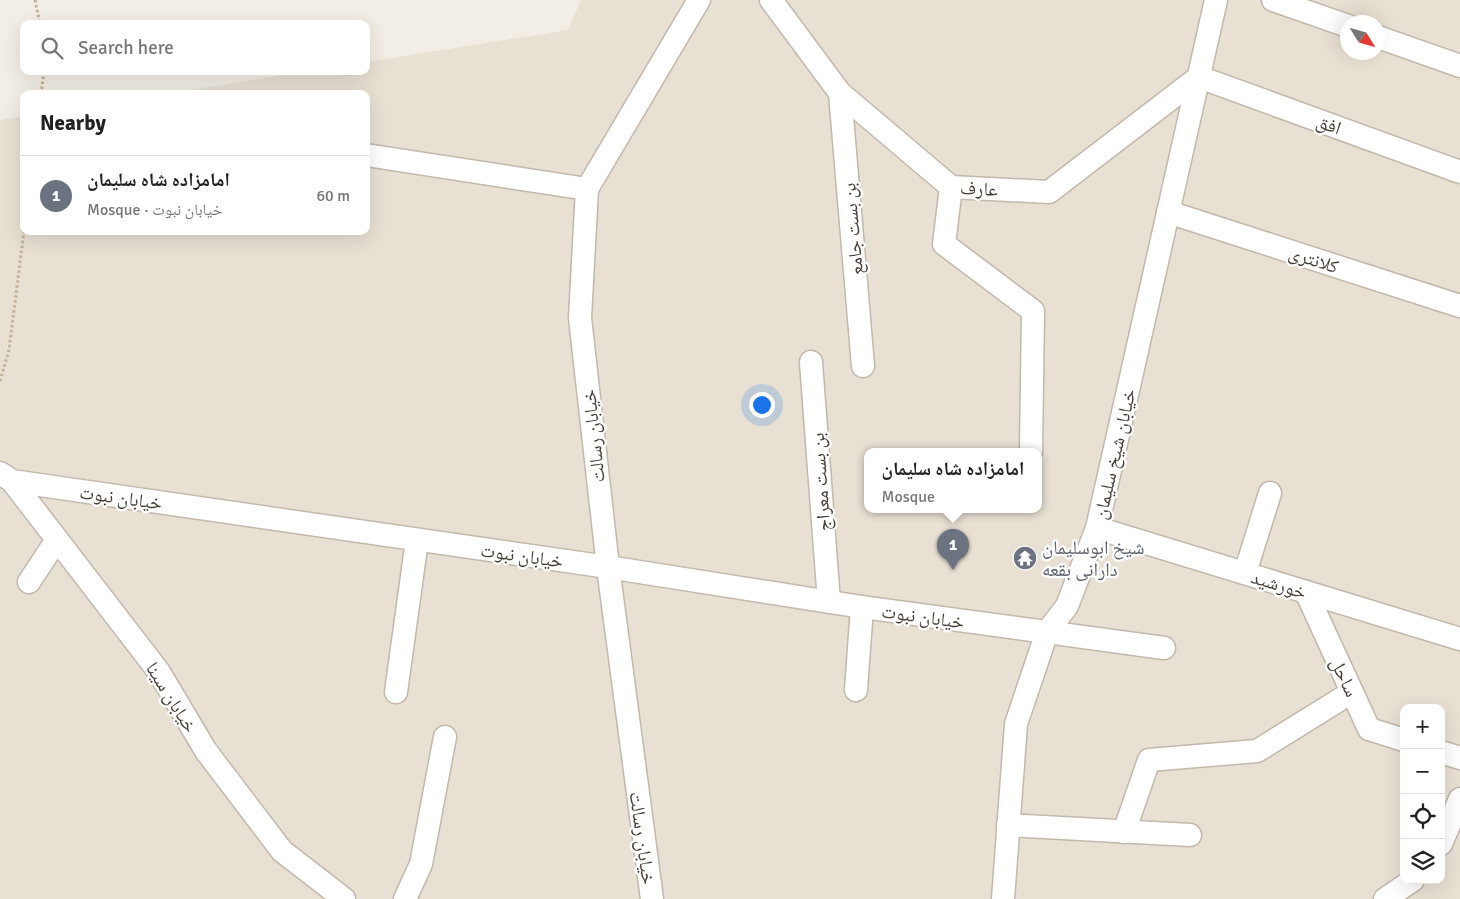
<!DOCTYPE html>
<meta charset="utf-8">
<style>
body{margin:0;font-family:Signika,"Noto Naskh Arabic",sans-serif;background:#f2f2f2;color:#222}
.controls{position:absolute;right:15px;bottom:15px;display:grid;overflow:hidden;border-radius:10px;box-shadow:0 5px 20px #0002}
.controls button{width:45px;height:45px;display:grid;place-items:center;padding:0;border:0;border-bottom:1px solid #e0e0e0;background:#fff;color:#222;font:25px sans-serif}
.compass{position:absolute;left:1340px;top:15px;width:45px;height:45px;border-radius:50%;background:#fff;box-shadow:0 5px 20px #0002;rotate:127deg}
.you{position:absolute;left:761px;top:404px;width:18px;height:18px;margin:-12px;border:4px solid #fff;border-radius:50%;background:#1a73e8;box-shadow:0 0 0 8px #1a73e833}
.badge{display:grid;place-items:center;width:32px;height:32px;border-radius:50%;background:#2563eb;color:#fff;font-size:16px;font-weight:700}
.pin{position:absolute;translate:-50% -41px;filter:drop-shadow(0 1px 2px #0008)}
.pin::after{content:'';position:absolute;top:26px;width:18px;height:15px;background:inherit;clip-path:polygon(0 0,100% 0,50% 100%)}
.popup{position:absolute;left:864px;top:448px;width:178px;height:65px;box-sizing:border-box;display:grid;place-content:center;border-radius:10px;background:#fff;filter:drop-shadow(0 1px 4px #0005);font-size:16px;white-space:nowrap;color:#767676}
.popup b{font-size:19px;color:#222}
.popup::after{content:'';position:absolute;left:50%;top:100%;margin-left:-10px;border:10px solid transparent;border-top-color:#fff}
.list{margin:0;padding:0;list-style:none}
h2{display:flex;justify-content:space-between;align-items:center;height:65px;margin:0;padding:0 20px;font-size:21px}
h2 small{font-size:16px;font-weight:400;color:#767676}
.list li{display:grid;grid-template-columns:32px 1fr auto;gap:15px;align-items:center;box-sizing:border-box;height:80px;padding:0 20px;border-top:1px solid #e0e0e0}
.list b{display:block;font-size:19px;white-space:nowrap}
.list p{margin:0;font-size:16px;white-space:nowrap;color:#767676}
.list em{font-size:16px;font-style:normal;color:#767676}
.icon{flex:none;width:28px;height:28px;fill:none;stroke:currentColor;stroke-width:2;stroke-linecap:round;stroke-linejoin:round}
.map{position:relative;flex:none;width:1460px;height:899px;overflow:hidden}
.search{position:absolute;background:#fff;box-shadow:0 5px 20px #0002;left:20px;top:20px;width:350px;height:55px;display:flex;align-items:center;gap:12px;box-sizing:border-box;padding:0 18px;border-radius:10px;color:#767676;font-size:19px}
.panel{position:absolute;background:#fff;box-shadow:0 5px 20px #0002;left:20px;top:90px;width:350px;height:145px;border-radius:10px}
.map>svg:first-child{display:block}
</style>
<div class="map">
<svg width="1460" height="899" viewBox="0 0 1460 899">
<rect width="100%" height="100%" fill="#f3eee5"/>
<path fill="#e8e0d3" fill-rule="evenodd" d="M 581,0 L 1460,0 L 1460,899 L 0,899 L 0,120 L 24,116 L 24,231 L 366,231 L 366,94 L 166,94 L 307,71 L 366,71 L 366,62 L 568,30 ZM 1348,22 L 1378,22 L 1378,52 L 1348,52 ZM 868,451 L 1038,451 L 1038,509 L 868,509 ZM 1404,708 L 1441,708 L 1441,880 L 1404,880 Z"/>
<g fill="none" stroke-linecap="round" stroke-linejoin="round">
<g stroke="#c2b8ab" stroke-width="25">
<g id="minor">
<path d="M 771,0 L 840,93 L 951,187 L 1049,192 L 1199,77 L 1460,172"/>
<path d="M 1273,0 L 1348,26"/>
<path d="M 1378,37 L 1460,66"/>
<path d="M 840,93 L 863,366"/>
<path d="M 366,155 L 587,189"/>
<path d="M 951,187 L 944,244 L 1033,311 L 1031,451"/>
<path d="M 1168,212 L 1460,306"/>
<path d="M 811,362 L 829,602"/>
<path d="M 0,473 L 12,481 L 608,567 L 862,607 L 1164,648"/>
<path d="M 12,481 L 159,672 L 206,751 L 282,851 L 344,899"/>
<path d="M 1097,528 L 1460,639"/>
<path d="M 1245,573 L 1270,493"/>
<path d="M 29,582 L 56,541"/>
<path d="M 1306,592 L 1369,729 L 1404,740"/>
<path d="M 856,690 L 862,607"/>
<path d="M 396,692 L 417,540"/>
<path d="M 1441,752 L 1460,758"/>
<path d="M 1008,825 L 1190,835"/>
<path d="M 1124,832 L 1149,760 L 1257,751 L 1352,692"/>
<path d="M 1441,844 L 1460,799"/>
<path d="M 405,899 L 421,864 L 445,737"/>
<path d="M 652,899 L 608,567 L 580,318 L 587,189 L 699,0"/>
<path d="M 1003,899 L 1016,724 L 1047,632 L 1067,606 L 1097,528 L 1216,0"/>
<path d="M 1385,899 L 1413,880"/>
</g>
</g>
<g stroke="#c2b098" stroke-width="3" stroke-dasharray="2.5 2.5" stroke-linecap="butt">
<path d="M 35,0 L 40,24"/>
<path d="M 41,94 L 44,71"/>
<path d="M 0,381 L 9,350 L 24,231"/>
</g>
<use href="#minor" stroke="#fff" stroke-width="22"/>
</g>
<defs>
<g id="temple-disc" transform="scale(1.25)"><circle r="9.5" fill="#6b7280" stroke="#fff"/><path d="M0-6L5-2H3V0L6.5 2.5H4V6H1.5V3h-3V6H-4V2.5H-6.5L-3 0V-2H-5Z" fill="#fff"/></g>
</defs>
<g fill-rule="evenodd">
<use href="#temple-disc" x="1025" y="558"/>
</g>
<g text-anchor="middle" stroke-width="4.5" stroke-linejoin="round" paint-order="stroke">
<g font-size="19" fill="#463e35" stroke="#fff">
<text transform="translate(1329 124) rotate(20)" y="7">افق</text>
<text transform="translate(979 188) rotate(3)" y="7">عارف</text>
<text transform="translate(852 229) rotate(-95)" y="7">بن بست جامع</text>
<text transform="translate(1314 259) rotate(18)" y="7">کلانتری</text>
<text transform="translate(593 436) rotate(-96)" y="7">خیابان رسالت</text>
<text transform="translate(1114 454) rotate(-77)" y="7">خیابان شیخ سلیمان</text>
<text transform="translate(820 482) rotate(-94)" y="7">بن بست معراج</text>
<text transform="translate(121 497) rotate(8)" y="7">خیابان نبوت</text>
<text transform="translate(522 555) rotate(8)" y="7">خیابان نبوت</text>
<text transform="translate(1279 584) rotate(17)" y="7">خورشید</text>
<text transform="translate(923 616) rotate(8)" y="7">خیابان نبوت</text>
<text transform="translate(1345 677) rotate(65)" y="7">ساحل</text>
<text transform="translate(172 697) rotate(58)" y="7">خیابان سینا</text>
<text transform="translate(643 838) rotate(82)" y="7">خیابان رسالت</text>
</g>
<g font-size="19" fill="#5b616d" stroke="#fff" text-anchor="start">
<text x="1042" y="554">شیخ ابوسلیمان<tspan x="1042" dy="22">دارانی بقعه</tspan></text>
</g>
</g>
</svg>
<div class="controls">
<button>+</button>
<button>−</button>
<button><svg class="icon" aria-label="locate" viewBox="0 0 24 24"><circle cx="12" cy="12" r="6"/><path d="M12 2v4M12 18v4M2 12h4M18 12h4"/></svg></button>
<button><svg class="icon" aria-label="layers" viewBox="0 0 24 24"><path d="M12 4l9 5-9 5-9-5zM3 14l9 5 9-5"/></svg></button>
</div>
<svg class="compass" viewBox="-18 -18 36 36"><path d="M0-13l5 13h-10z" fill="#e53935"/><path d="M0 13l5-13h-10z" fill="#767676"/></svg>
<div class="you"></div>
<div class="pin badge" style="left:953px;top:570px;background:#6b7280">1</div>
<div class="popup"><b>امامزاده شاه سلیمان</b>Mosque</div>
<div class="search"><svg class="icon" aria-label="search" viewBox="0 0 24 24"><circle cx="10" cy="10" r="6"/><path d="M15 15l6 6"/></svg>Search here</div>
<section class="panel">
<h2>Nearby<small></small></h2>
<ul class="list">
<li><span class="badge" style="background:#6b7280">1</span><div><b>امامزاده شاه سلیمان</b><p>Mosque · خیابان نبوت</p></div><em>60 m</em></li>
</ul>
</section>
</div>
